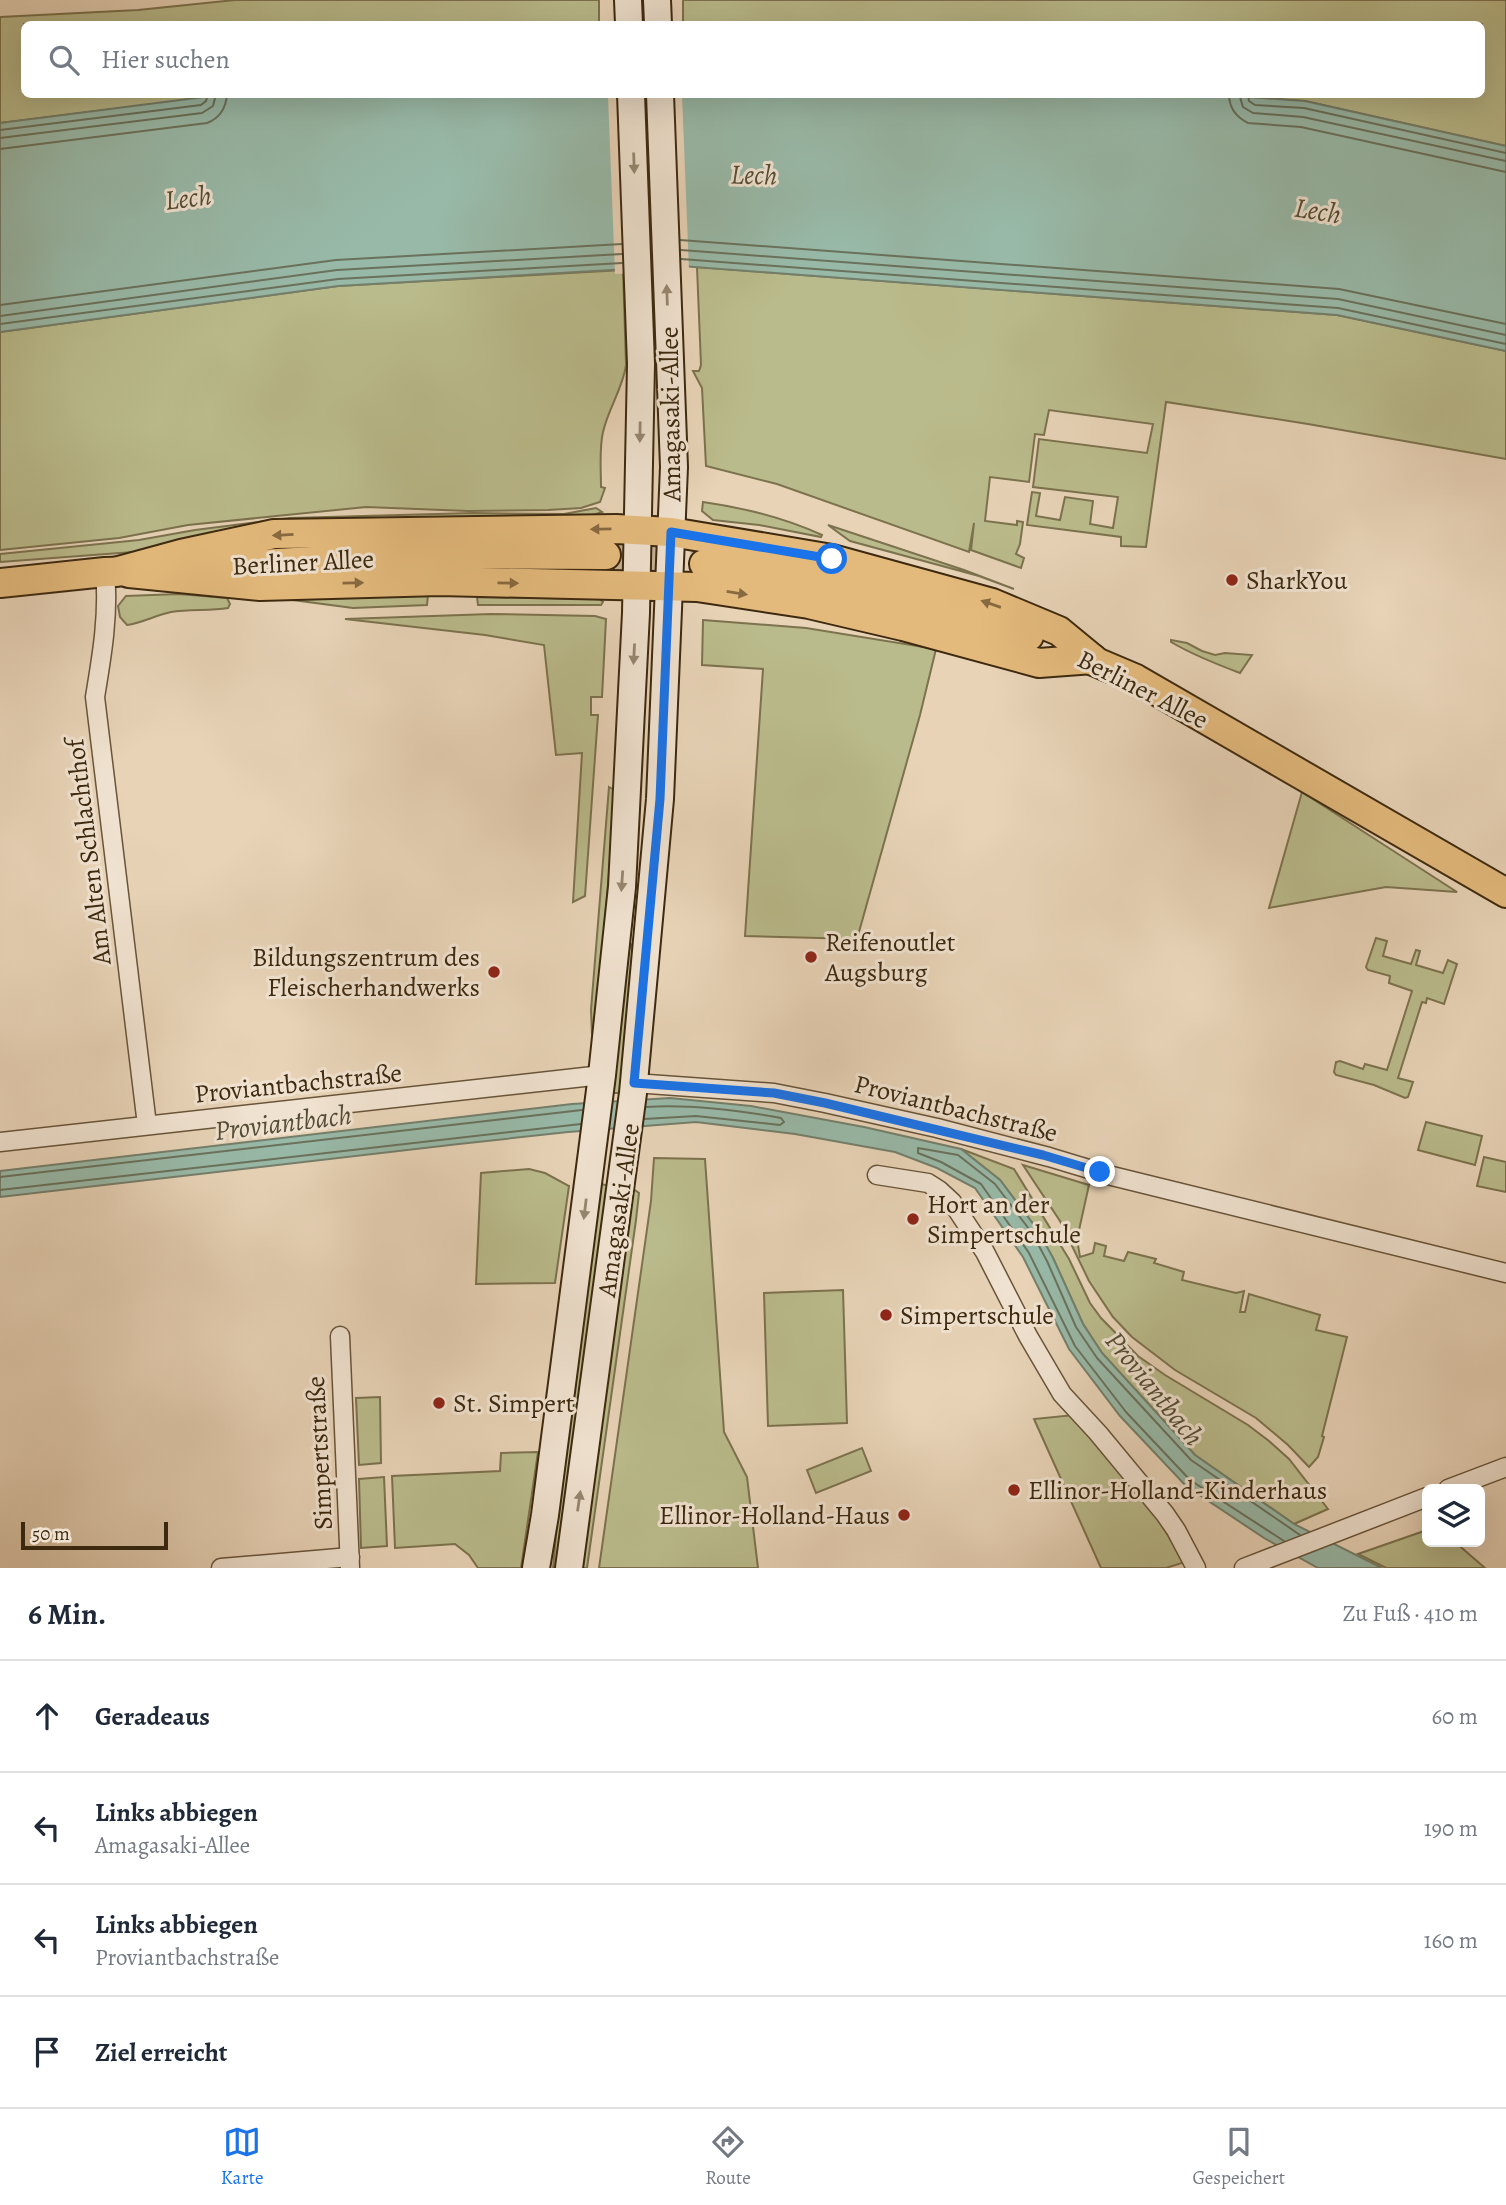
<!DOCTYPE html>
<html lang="de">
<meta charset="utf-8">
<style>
body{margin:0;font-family:Alegreya,serif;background:#f6f6f7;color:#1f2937}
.controls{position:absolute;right:21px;bottom:21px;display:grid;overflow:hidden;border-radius:10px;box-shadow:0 7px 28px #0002}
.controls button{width:63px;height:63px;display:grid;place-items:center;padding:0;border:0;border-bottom:2px solid #e0e1e3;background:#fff;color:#1f2937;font:35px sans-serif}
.scale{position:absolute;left:21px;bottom:18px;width:147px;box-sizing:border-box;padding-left:7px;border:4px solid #3d290f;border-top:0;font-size:19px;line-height:24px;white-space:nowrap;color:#3d290f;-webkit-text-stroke:5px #f0e2d0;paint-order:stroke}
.stop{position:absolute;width:21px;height:21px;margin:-16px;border:5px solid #1a73e8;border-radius:50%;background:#fff}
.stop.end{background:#1a73e8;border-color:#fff;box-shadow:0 2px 7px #0008}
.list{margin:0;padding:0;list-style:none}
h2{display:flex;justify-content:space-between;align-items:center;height:91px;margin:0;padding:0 28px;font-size:30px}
h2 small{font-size:23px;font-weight:400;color:#747a83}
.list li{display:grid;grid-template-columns:46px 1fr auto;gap:21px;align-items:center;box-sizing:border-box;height:112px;padding:0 28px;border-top:2px solid #e0e1e3}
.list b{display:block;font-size:26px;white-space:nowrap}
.list p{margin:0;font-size:23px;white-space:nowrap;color:#747a83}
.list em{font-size:23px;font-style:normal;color:#747a83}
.icon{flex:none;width:38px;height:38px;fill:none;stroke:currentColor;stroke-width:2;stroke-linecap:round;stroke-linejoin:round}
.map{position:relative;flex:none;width:1506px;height:1568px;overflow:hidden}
.search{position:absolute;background:#fff;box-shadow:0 7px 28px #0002;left:21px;right:21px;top:21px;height:77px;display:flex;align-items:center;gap:18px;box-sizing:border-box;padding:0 24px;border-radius:10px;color:#747a83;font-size:26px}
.sheet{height:539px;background:#fff}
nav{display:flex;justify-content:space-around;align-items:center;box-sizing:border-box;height:98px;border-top:2px solid #e0e1e3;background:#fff;font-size:19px;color:#747a83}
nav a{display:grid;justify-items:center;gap:4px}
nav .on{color:#1a73e8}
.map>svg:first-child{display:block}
</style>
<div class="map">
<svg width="1506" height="1568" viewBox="0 0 1506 1568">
<rect width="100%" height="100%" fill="#e8d3b7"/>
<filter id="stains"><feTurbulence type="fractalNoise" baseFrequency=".00286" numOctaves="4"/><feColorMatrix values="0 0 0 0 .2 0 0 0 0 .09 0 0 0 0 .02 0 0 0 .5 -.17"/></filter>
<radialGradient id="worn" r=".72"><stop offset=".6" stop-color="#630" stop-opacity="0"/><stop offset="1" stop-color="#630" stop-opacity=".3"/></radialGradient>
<g fill="#babb8c" stroke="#7c724e" stroke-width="2">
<path d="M 235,0 L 599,0 L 599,24 L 24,24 L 24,94 L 227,95 L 0,123 L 0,17 L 138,10 Z"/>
<path d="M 683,0 L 1506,0 L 1506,146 L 1305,101 L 1207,95 L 1482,94 L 1482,24 L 683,24 Z"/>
<path d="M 697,267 L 1337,315 L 1506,351 L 1506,459 L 1308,424 L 1166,402 L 1146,547 L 1121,546 L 1121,537 L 1027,525 L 1032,492 L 1040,493 L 1036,516 L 1060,520 L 1065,497 L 1093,501 L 1090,524 L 1113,528 L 1118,497 L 1033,487 L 1039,439 L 1147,453 L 1153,424 L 1049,410 L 1044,435 L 1035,434 L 1029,482 L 990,477 L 985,521 L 1017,525 L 1017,521 L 1023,522 L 1020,544 L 1016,554 L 1024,558 L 1021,568 L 971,550 L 974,523 L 969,552 L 777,484 L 706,466 L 702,388 L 693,371 L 699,371 L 701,365 Z"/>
<path d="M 623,270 L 626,365 C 623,388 608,409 603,432 C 599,449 601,470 601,487 L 605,488 L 600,502 L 581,508 L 548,510 L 468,511 L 366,507 L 188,525 L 119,538 L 0,550 L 0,332 L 338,286 Z"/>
<path d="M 703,502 C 745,508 783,517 822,535 L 821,537 L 759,525 L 713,520 L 702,511 Z"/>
<path d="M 596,508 L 602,512 L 584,518 L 0,562 L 0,554 L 139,540 L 195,530 L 290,518 L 473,513 L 564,514 Z"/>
<path d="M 828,525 L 964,570 L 1014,589 L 979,576 L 850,541 Z"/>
<path d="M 179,594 L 227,598 L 230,604 L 228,608 C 210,611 190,609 171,612 C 156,615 142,623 127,625 L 120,617 L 118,606 L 126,596 Z"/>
<path d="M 428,594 L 427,605 L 353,608 L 293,600 L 293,595 Z"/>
<path d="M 477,597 L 600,599 L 603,602 L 601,605 L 478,605 Z"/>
<path d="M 491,614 L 595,616 L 606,619 L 602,697 L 591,697 L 591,715 L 598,715 L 585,896 L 573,902 L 582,753 L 556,755 L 544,645 L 485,635 L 345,619 Z"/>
<path d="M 703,620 L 806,628 L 936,649 L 920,715 L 857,939 L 745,936 L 763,669 L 702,665 Z"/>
<path d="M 1171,640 L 1187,643 L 1202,651 L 1215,655 L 1225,653 L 1252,655 L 1240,673 C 1216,664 1193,655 1171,642 Z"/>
<path d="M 609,787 L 616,791 L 595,1035 L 592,1034 L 591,1010 Z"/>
<path d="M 1302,792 L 1457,892 L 1386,887 L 1269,908 Z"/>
<path d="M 636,937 L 622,1093 L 610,1093 L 623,961 Z"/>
<path d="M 1376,938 L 1387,941 L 1383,956 L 1411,964 L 1416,950 L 1420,951 L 1416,965 L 1443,973 L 1448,960 L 1457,964 L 1444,1004 L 1427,998 L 1426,1003 L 1422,1002 L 1398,1078 L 1413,1082 L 1408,1097 L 1405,1098 L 1374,1085 L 1336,1075 L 1334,1072 L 1336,1062 L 1340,1061 L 1363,1069 L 1365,1064 L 1387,1070 L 1412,991 L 1389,983 L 1390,976 L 1368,970 L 1366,967 Z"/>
<path d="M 1426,1122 L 1482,1136 L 1475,1165 L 1418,1150 Z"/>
<path d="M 961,1149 L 1014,1169 L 1069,1259 L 1090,1303 L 1101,1318 L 1138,1356 L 1165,1375 L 1248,1425 L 1269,1441 L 1289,1459 L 1328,1509 L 1294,1524 L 1195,1455 L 1102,1353 L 1083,1324 L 1053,1258 L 1037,1229 L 1000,1180 Z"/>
<path d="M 1484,1157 L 1506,1162 L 1506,1192 L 1477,1186 Z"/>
<path d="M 654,1158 L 705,1159 L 724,1432 L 747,1477 L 758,1568 L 599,1568 L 651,1201 Z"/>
<path d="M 1023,1165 L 1089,1185 L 1077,1239 L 1080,1257 L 1093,1253 L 1095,1243 L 1106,1246 L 1104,1256 L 1124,1261 L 1128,1252 L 1156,1259 L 1154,1263 L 1184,1272 L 1182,1280 L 1236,1293 L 1244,1291 L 1240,1312 L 1245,1312 L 1249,1294 L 1320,1315 L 1316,1330 L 1347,1337 L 1322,1436 L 1324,1437 L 1318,1457 L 1309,1467 L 1288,1445 L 1256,1418 L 1175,1370 L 1132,1337 L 1113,1317 L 1089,1281 L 1060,1221 Z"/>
<path d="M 529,1169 L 545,1173 L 569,1186 L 555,1283 L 476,1284 L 481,1173 Z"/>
<path d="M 600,1184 L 612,1186 L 559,1568 L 553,1568 L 561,1480 Z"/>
<path d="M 632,1188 L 639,1193 L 636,1220 L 587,1568 L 579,1568 Z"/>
<path d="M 843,1290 L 847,1423 L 768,1426 L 764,1293 Z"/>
<path d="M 380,1397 L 381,1463 L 359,1465 L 356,1398 Z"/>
<path d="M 1074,1415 L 1148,1503 L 1185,1562 L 1166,1568 L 1101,1568 L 1034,1419 Z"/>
<path d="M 862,1448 L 871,1471 L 816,1493 L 807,1470 Z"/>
<path d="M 538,1452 L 521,1568 L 478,1568 L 469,1555 L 455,1544 L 395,1548 L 392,1476 L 500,1471 L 501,1453 Z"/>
<path d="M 384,1477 L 387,1546 L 361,1548 L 359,1479 Z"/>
<path d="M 1427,1530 L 1427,1542 L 1455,1542 L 1485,1568 L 1386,1568 L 1358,1554 Z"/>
</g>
<g fill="#98b9a8" stroke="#747f6b" stroke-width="2">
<path d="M 227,94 L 1207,94 L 1305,101 L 1506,146 L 1506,351 L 1337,315 L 681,266 L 338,286 L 0,332 L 0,123 Z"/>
<path d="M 670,1098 L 751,1106 L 864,1127 L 961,1149 L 1000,1180 L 1037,1229 L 1053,1258 L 1083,1324 L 1102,1353 L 1195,1455 L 1294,1524 L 1382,1568 L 1318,1568 L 1264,1538 L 1186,1486 L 1120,1416 L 1069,1349 L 1023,1257 L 975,1188 L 937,1168 L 895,1152 L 795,1134 L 696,1122 L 568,1132 L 459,1144 L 0,1197 L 0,1171 L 572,1104 Z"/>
</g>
<path fill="#e8d3b7" d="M 608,95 L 682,95 L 689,270 L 615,274 Z"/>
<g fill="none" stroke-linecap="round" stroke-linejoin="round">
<g stroke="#6a715c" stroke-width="2">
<path d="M 1229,94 C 1229,108 1236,117 1248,123 L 1301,127 L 1506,172"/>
<path d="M 1239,94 L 1243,107 L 1253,113 L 1303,117 L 1506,161"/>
<path d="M 1248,94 L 1249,101 L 1255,105 L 1304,108 L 1506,153"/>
<path d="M 0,130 L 201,105 L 206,101 L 208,94"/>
<path d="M 0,138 L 202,113 L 213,106 L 216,94"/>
<path d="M 0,149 L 207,123 C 220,118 226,109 227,94"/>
<path d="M 680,240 L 1339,289 L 1506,324"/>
<path d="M 681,250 L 1338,299 L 1506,335"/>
<path d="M 681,259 L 1338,308 L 1506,344"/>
<path d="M 0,305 L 336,260 L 622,244"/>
<path d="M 0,316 L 337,270 L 622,254"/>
<path d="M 0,324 L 338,279 L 622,263"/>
<path d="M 644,1119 L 696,1116 L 780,1125 L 784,1122 L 781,1118 C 737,1110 691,1104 646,1107"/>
<path d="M 0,1177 L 582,1110"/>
<path d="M 0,1190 L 581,1124"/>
<path d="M 1284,1541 L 1190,1480 L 1126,1412 L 1075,1346 L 1029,1253 L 981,1184 L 941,1162 L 918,1153 L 918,1148 L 958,1155 L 995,1184 L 1032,1233 L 1047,1261 L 1076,1327 L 1097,1358 L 1191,1460 L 1300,1535"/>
</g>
<path stroke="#c6b195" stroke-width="28" stroke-dasharray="28 14" stroke-linecap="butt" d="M 606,555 L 704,564"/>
<g stroke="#685439" stroke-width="21">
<g id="street">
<path d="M 105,572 C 109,614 102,655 95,697 L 147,1125"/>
<path d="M 634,1083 L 774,1093 L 825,1103 L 937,1128 L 1049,1157 L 1112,1176 L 1506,1273"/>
<path d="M 0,1142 L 602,1075"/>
<path d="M 877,1175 L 928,1183 L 939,1190 L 952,1202 L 985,1252 L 1028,1336 L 1062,1394 L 1098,1433 L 1165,1514 L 1176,1530 L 1196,1568"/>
<path d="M 340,1336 L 350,1568"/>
<path d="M 1448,1489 L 1506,1467"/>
<path d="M 221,1568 L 350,1557"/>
<path d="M 1244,1568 L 1427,1497"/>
</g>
</g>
<g stroke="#3d290f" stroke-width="30">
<g id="secondary">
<path d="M 628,0 L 629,24"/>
<path d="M 657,0 L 658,24"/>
<path d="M 536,1568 L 545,1515 L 602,1075 L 622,887 L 636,613 L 641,364 L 631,94"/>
<path d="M 569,1568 L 633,1093 L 660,799 L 674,467 L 660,94"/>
</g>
</g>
<g stroke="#3d290f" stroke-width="32">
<g id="primary">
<path d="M 704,564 L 839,587 L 1010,630 L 1029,636"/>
<path d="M 207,567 L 438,554 L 606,555"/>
<path d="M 115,572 L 181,554 L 274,534 L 616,529 L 671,532 L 832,559 L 992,603 L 1059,631 L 1093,659"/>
<path d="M 129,573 L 260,586 L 440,581 L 697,587 L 809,604 L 903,626 L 1039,663 L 1093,659"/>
<path d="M 0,583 L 105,572 L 135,571"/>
<path d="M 1077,654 L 1136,679 L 1506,893"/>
</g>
</g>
<use href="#street" stroke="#f0e2d0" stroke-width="18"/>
<use href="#secondary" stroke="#f0e2d0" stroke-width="26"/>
<use href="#primary" stroke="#e4ba7c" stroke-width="28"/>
</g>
<defs><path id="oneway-solid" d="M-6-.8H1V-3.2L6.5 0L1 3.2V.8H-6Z" transform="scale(1.75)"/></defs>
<g fill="#968670">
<use href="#oneway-solid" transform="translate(634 163) rotate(88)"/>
<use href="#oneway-solid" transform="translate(667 295) rotate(-92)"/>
<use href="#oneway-solid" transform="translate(640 432) rotate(91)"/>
<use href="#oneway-solid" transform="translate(634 654) rotate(93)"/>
<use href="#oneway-solid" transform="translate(622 881) rotate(94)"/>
<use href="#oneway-solid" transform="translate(585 1209) rotate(97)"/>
<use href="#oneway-solid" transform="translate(579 1501) rotate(-82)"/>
</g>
<g fill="#886a40">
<use href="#oneway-solid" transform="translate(601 529) rotate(179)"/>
<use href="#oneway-solid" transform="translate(283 535) rotate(177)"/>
<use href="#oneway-solid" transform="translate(353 583) rotate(-1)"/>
<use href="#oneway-solid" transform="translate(508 583) rotate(1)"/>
<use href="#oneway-solid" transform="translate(737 593) rotate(9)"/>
<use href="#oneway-solid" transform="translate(991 604) rotate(-161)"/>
</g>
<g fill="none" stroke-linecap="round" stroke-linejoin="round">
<path stroke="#1a73e8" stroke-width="9" d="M 832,559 L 671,532 L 660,799 L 634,1083 L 774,1093 L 825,1103 L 1043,1155 L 1100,1172"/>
</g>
<g fill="#8f2418" stroke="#f0e2d0" stroke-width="2.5">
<circle cx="1232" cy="580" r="7"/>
<circle cx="811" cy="957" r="7"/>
<circle cx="494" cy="972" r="7"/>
<circle cx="913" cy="1219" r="7"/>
<circle cx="886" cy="1315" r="7"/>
<circle cx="439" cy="1403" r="7"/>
<circle cx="1014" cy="1490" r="7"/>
<circle cx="904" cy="1515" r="7"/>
</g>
<g text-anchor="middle" stroke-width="6" stroke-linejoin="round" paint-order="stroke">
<g font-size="26" fill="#3d290f" stroke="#f0e2d0">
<text transform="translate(670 414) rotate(-91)" y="9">Amagasaki-Allee</text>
<text transform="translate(303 562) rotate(-3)" y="9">Berliner Allee</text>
<text transform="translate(1143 689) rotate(27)" y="9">Berliner Allee</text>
<text transform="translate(88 852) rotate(-97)" y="9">Am Alten Schlachthof</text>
<text transform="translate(298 1083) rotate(-6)" y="9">Proviantbachstraße</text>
<text transform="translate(956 1108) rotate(14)" y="9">Proviantbachstraße</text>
<text transform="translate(618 1210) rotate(-82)" y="9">Amagasaki-Allee</text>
<text transform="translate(319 1453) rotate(-93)" y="9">Simpertstraße</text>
</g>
<g font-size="26" fill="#3d290f" stroke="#f0e2d0" text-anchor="start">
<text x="1246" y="589">SharkYou</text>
<text x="825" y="951">Reifenoutlet<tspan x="825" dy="30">Augsburg</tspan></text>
<text x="480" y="966" text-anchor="end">Bildungszentrum des<tspan x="480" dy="30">Fleischerhandwerks</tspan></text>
<text x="927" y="1213">Hort an der<tspan x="927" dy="30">Simpertschule</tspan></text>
<text x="900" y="1324">Simpertschule</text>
<text x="453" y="1412">St. Simpert</text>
<text x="1028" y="1499">Ellinor-Holland-Kinderhaus</text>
<text x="890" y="1524" text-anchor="end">Ellinor-Holland-Haus</text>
</g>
<g font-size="28" font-style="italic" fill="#544d35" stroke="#f0e2d0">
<text transform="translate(754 174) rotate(1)" y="10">Lech</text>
<text transform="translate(188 197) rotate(-7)" y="10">Lech</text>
<text transform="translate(1318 210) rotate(9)" y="10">Lech</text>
<text transform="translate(283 1122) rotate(-7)" y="10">Proviantbach</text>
<text transform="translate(1155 1388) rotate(51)" y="10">Proviantbach</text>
</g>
</g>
<rect width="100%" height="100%" filter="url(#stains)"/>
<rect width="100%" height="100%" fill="url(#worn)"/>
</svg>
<div class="controls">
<button><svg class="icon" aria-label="layers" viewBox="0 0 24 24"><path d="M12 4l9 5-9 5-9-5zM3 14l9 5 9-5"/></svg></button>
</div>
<div class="scale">50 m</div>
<div class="stop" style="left:832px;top:559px"></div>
<div class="stop end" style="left:1100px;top:1172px"></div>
<div class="search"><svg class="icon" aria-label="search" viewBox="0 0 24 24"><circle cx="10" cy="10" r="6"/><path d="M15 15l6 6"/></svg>Hier suchen</div>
</div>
<section class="sheet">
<h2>6 Min.<small>Zu Fuß · 410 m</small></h2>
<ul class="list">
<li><svg class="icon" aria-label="ahead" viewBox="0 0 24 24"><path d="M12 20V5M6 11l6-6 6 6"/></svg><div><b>Geradeaus</b></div><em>60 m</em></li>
<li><svg class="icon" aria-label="left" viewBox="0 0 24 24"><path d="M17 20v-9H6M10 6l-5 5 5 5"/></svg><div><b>Links abbiegen</b><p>Amagasaki-Allee</p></div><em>190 m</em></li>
<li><svg class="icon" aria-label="left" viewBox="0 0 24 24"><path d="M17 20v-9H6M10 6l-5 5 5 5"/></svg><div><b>Links abbiegen</b><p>Proviantbachstraße</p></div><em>160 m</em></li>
<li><svg class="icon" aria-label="arrive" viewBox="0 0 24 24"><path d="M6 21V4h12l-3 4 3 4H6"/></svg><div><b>Ziel erreicht</b></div></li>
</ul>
</section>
<nav>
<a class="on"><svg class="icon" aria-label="map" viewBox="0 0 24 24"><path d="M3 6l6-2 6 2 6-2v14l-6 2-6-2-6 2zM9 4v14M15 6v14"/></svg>Karte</a>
<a><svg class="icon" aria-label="directions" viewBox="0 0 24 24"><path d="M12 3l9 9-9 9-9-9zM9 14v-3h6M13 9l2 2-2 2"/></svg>Route</a>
<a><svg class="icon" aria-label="saved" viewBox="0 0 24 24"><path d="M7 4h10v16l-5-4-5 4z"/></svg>Gespeichert</a>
</nav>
